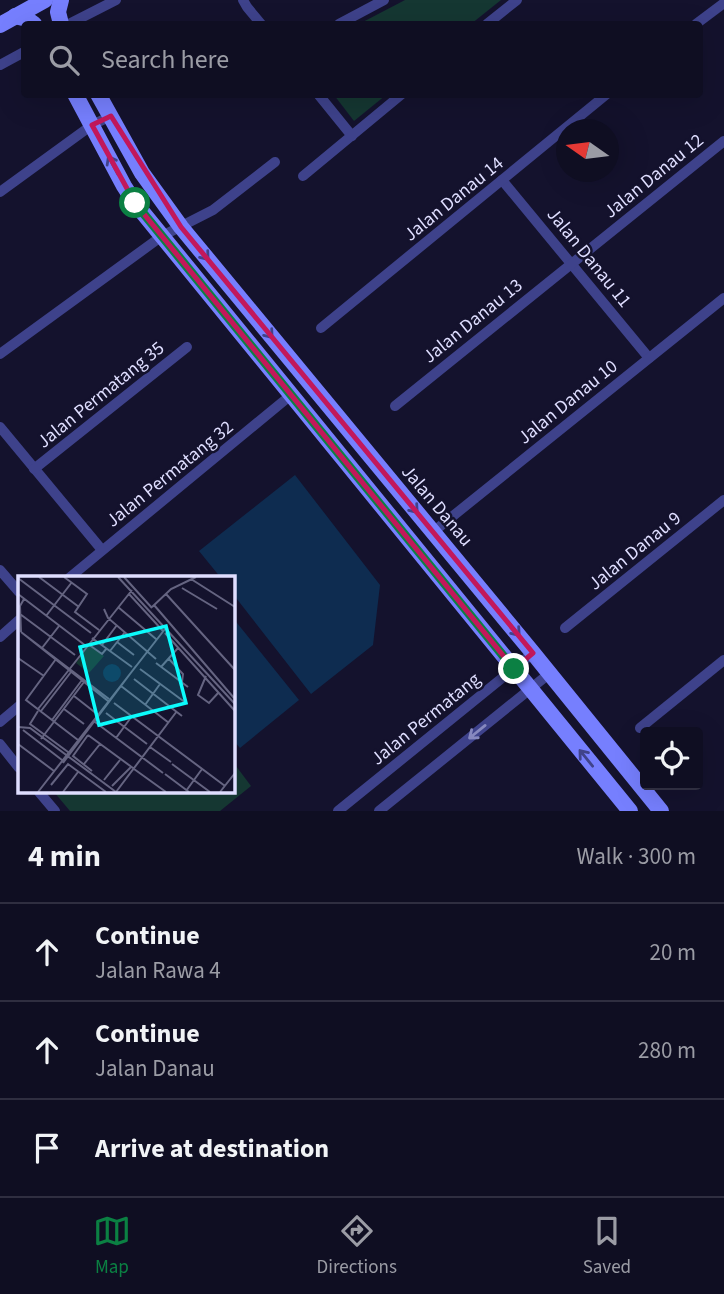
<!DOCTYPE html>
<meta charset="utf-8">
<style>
body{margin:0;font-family:"Source Sans 3",sans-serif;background:#18172a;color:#f1f3f6}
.controls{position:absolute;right:21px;bottom:21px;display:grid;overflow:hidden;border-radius:7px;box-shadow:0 7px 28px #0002}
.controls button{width:63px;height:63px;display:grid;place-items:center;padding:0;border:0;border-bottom:2px solid #2f2e40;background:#0f0e22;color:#f1f3f6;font:35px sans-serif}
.compass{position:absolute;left:556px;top:119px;width:63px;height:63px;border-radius:50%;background:#0f0e22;box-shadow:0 7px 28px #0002;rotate:284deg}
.stop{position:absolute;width:21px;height:21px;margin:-16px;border:5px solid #0b8043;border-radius:50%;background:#fff}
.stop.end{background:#0b8043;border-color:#fff;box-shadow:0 2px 7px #0008}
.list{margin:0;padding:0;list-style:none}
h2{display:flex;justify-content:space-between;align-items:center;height:91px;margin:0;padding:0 28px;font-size:30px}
h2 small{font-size:23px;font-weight:400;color:#9b9ca5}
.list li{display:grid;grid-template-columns:46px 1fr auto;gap:21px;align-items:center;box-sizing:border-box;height:98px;padding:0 28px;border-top:2px solid #2f2e40}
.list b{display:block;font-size:26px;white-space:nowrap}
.list p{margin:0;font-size:23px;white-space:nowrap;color:#9b9ca5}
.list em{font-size:23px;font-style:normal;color:#9b9ca5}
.icon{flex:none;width:38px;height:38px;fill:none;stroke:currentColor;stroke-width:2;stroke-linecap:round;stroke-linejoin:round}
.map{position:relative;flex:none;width:724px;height:811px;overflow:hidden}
.search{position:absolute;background:#0f0e22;box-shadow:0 7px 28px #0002;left:21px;right:21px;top:21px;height:77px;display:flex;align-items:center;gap:18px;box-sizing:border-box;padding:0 24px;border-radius:7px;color:#9b9ca5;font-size:26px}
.sheet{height:385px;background:#0f0e22}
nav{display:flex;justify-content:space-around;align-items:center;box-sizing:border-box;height:98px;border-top:2px solid #2f2e40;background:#0f0e22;font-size:19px;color:#9b9ca5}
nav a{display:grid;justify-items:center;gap:4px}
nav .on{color:#0b8043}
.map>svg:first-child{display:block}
</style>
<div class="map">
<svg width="724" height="811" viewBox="0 0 724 811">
<rect width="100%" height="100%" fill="#14122d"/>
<g fill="#153732">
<path d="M 405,0 L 501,0 L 471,24 L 359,24 Z"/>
<path d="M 334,95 L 386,95 L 354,121 Z"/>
<path d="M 233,762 L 251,786 L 220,811 L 70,811 L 54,792 L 233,792 Z"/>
</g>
<g fill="#0e2c50">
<path d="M 295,475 L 380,585 L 373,645 L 311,694 L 233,594 L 233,578 L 221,578 L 199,551 Z"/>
<path d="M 233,618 L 299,700 L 240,748 L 233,740 Z"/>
</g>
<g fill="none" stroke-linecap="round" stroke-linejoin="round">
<g stroke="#3e428b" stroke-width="10">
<path d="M 243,0 L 247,7 L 261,24"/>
<path d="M 69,24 L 116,0"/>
<path d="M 339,24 L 384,0"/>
<path d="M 487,24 L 517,0"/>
<path d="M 696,24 L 724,3"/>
<path d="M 0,65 L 24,52"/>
<path d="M 318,94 L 352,136"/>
<path d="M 303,176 L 402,94"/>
<path d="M 502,180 L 649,358"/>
<path d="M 0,192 L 92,125 L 111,116"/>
<path d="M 321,328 L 607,94"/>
<path d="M 0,354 L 162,236 L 213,210 L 275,162"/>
<path d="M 395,406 L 724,141"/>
<path d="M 0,427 L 102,550"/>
<path d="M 34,469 L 187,347"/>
<path d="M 433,532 L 724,298"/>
<path d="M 0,570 L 19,592"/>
<path d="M 69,578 L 291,395"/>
<path d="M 565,628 L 724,500"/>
<path d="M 0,637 L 19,620"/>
<path d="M 0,722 L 19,706"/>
<path d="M 640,728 L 724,660"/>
<path d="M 0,744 L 19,768"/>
<path d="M 39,792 L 55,811"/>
<path d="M 338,811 L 533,653"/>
<path d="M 379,811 L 550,673"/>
</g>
<g stroke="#767ffe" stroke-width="16">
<path d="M 15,16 L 27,19 L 34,24"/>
<path d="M 61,24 L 58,12 L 61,0"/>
<path d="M 0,25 L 45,0"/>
<path d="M 75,94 L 124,186 L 135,203 L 630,811"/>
<path d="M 98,94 L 142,173 L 181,227 L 533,653 L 661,811"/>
</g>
</g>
<defs><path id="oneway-shaft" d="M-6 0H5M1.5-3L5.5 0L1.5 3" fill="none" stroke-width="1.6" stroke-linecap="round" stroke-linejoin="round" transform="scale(1.75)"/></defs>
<g stroke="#40438b">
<use href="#oneway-shaft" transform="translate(113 165) rotate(-118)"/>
<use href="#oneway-shaft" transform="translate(202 252) rotate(51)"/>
<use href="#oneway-shaft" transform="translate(266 330) rotate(51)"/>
<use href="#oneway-shaft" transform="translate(411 505) rotate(50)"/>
<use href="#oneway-shaft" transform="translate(513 628) rotate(50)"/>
<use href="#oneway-shaft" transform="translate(586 758) rotate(-129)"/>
</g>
<use stroke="#8688bf" href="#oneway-shaft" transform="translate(477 732) rotate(141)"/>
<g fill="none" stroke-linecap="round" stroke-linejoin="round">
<path stroke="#0b8043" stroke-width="9" d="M 135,203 L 514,669"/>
</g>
<path fill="none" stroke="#c2185b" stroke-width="5" stroke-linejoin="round" d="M 111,116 L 181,227 L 533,653 L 514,669 L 135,203 L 92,125 Z"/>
<g text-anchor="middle" stroke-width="5" stroke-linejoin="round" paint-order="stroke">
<g font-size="19" fill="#dfdeff" stroke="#14122d">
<text transform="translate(653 175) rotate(-39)" y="7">Jalan Danau 12</text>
<text transform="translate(453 198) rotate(-39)" y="7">Jalan Danau 14</text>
<text transform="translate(590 257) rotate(51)" y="7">Jalan Danau 11</text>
<text transform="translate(472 320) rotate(-39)" y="7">Jalan Danau 13</text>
<text transform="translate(100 394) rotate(-39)" y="7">Jalan Permatang 35</text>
<text transform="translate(567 401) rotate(-39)" y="7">Jalan Danau 10</text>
<text transform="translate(169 473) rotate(-39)" y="7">Jalan Permatang 32</text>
<text transform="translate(438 505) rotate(50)" y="7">Jalan Danau</text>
<text transform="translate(634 550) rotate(-39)" y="7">Jalan Danau 9</text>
<text transform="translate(425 718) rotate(-39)" y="7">Jalan Permatang</text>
</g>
</g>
<g transform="translate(18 576)">
<rect width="217" height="217" fill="#14122d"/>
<path d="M 71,69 L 86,80 L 71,97 L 58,87 Z" fill="#153732"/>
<path d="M85 97a9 9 0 1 1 18 0a9 9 0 1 1-18 0Z" fill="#0e2c50"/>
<path fill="none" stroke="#656481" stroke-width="2" d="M 21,1 L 61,31M 46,1 L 69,18 L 57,36 L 81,54M 100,1 L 217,128M 106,1 L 134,32M 0,2 L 73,57M 173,3 L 217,31M 164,12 L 199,33M 0,18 L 68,70M 111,18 L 145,55M 148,18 L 217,94M 136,29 L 216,122M 100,31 L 138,63M 134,31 L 153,13 L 178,1M 86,33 L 90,42 L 138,83M 2,38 L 57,79M 28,40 L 54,6M 3,56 L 90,125M 3,56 L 91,123M 3,56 L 2,30 L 6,23M 147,57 L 217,135M 74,62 L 114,91M 99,66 L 116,79M 70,68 L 84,78 L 89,72M 84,69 L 99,49M 24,72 L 41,50M 92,75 L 107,56M 0,82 L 26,100M 150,82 L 165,98 L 164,106M 38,83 L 8,124 L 60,164M 138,87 L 170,111M 143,91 L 160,72M 122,93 L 168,127M 188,100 L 180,119 L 191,127 L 201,116M 116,103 L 164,140M 103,110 L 151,147M 56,120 L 79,138M 96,127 L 207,210M 127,129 L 142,108M 20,133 L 114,14M 46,133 L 66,148M 20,135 L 12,148 L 50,176M 23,135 L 53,96M 88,137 L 129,168M 34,144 L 64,104M 77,146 L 145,197M 0,151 L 12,152 L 98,216M 5,154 L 44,184M 70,159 L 55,180 L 74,195M 70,159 L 115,192M 98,162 L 114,140M 23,163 L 66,106M 0,168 L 36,195M 132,171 L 153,186M 45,187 L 118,90M 66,188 L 82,168M 154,188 L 192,216M 116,193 L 148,216M 147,198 L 171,216M 86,204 L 102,184M 33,209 L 50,188 L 88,216M 94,210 L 113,191M 168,215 L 184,193M 20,216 L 147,53M 45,216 L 60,196M 98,216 L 159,135M 202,216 L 217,197"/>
<path fill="#0cfbfc" fill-opacity="0.15" stroke="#0cfbfc" stroke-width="3.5" d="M 148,50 L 168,127 L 81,149 L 62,71 Z"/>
<rect width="217" height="217" fill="none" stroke="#dfdeff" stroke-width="3.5"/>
</g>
</svg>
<div class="controls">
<button><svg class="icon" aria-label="locate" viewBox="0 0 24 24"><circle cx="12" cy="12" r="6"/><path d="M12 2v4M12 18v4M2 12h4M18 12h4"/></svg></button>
</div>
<svg class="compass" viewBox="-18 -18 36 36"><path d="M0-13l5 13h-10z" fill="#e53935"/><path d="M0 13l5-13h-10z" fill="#9b9ca5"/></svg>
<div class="stop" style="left:135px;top:203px"></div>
<div class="stop end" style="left:514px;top:669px"></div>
<div class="search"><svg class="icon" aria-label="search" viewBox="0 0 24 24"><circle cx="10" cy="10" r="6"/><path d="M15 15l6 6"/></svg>Search here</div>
</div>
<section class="sheet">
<h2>4 min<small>Walk · 300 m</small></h2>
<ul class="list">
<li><svg class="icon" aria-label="ahead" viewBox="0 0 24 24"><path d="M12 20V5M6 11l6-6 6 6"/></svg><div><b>Continue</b><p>Jalan Rawa 4</p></div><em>20 m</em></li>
<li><svg class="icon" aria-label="ahead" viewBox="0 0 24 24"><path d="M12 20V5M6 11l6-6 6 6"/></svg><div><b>Continue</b><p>Jalan Danau</p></div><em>280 m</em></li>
<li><svg class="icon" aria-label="arrive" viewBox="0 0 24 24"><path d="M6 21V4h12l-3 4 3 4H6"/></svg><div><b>Arrive at destination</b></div></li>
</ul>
</section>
<nav>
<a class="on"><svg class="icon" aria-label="map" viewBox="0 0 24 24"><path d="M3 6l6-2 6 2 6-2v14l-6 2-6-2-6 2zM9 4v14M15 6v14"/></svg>Map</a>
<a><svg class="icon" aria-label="directions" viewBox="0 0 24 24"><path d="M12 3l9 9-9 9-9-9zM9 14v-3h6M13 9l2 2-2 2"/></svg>Directions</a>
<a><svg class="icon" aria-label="saved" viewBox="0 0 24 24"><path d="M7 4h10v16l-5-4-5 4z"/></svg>Saved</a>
</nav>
